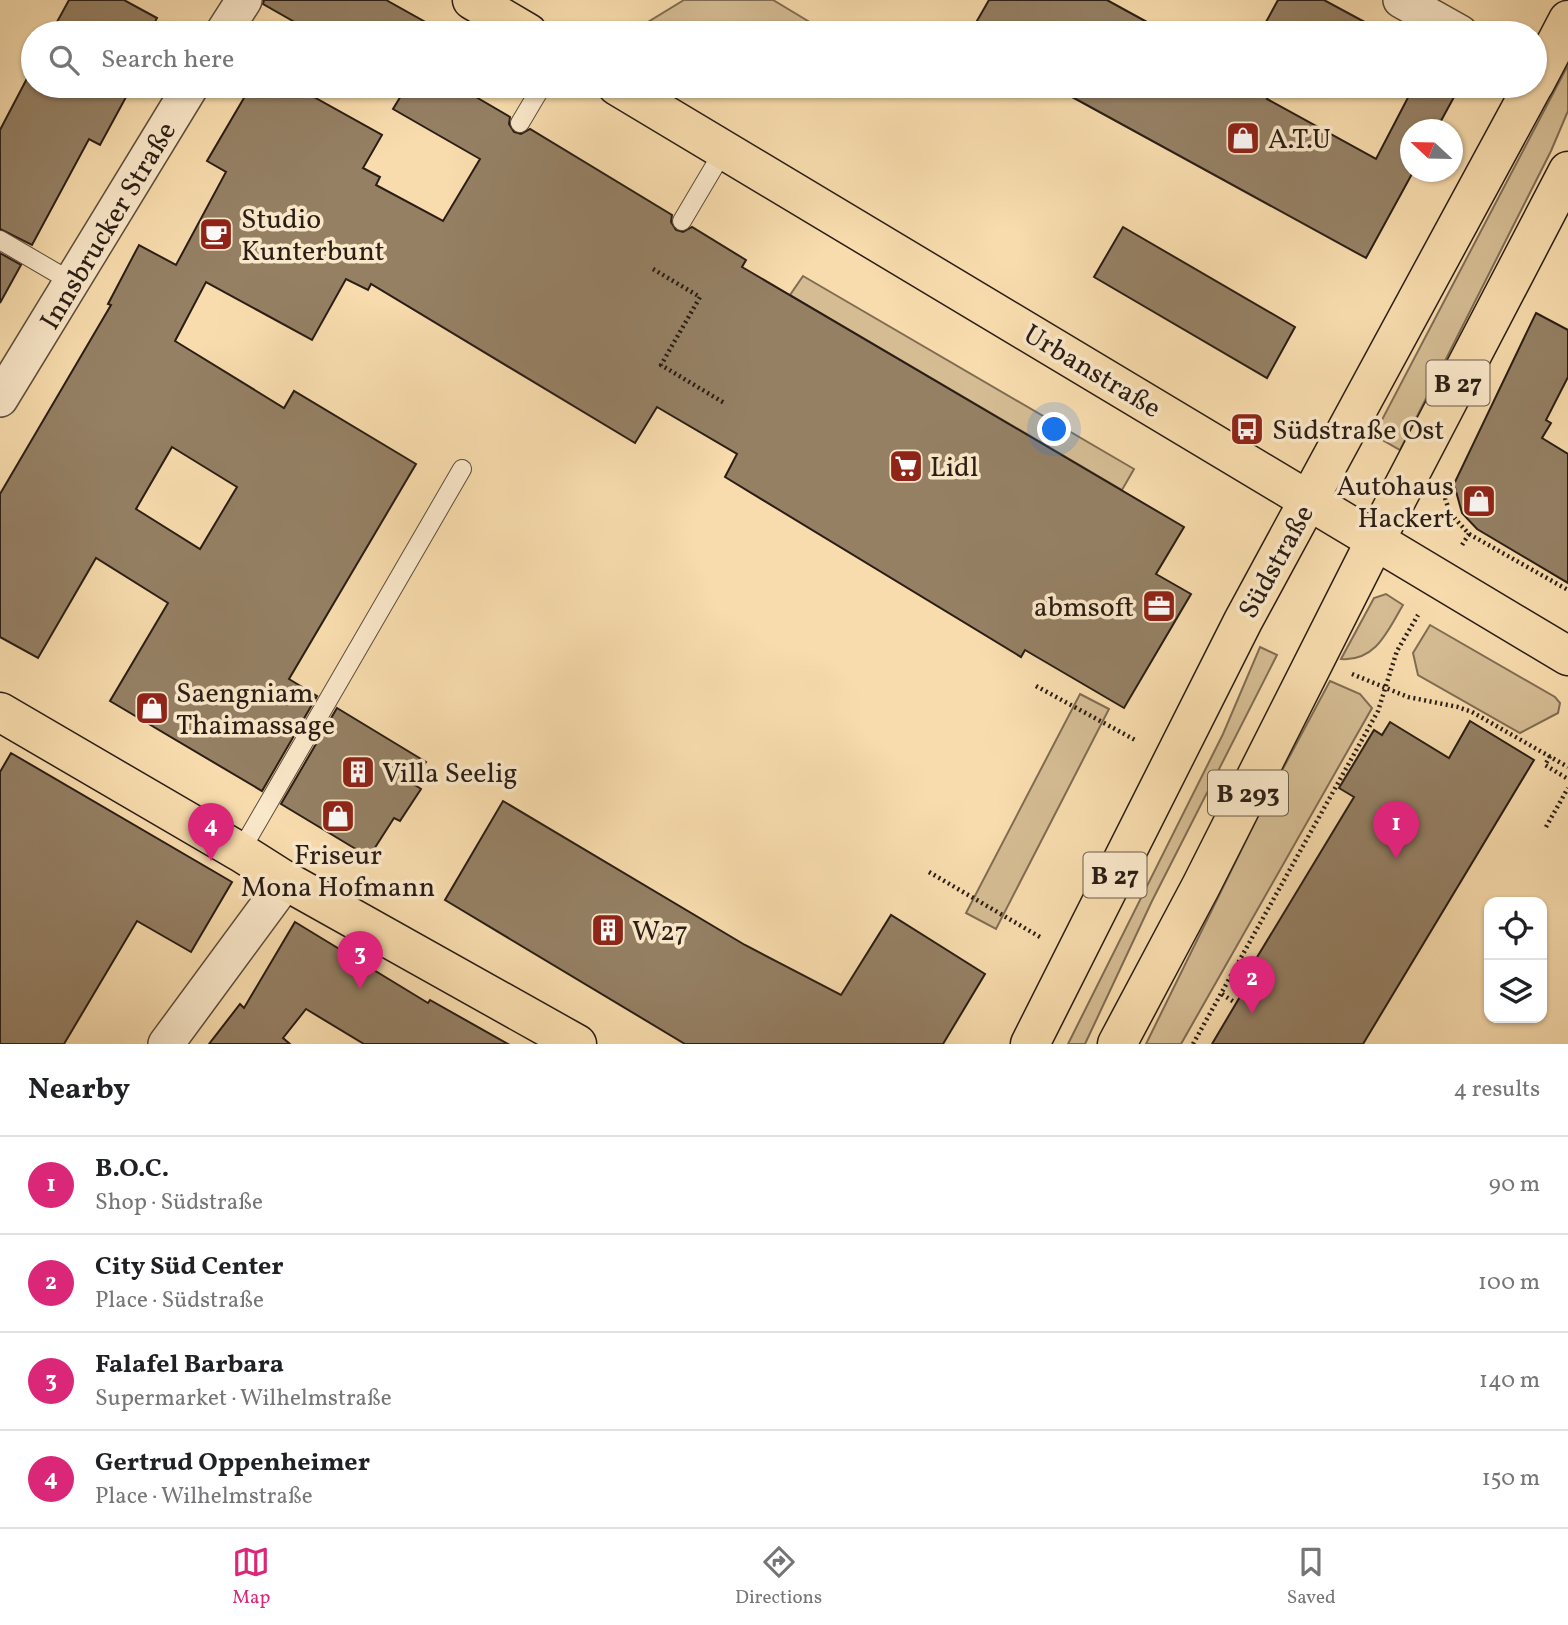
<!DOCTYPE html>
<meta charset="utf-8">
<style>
body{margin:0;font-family:Vollkorn,serif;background:#f2f2f2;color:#202124}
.controls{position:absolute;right:21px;bottom:21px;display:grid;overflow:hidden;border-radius:14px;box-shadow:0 2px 5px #0004}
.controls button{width:63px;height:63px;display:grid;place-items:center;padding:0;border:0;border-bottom:2px solid #e0e0e0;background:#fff;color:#202124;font:35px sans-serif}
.compass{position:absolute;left:1400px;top:119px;width:63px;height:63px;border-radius:50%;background:#fff;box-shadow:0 2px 5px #0004;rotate:292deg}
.you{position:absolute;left:1055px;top:430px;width:24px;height:24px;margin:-18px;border:5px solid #fff;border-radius:50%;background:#1a73e8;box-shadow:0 0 0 10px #1a73e833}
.badge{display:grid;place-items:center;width:46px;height:46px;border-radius:50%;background:#db2777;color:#fff;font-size:23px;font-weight:700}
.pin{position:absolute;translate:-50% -58px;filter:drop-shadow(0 2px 4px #0008)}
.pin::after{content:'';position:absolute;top:37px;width:24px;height:21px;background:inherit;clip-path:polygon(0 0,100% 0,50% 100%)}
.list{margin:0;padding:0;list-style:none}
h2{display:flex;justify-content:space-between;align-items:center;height:91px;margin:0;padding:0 28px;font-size:30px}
h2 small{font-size:23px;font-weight:400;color:#757577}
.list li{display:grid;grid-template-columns:46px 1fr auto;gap:21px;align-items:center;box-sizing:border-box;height:98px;padding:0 28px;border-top:2px solid #e0e0e0}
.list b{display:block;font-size:26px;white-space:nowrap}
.list p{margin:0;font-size:23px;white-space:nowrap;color:#757577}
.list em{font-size:23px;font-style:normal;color:#757577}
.icon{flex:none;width:38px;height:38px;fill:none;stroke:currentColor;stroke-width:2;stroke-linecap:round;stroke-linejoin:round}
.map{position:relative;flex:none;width:1568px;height:1044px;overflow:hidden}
.search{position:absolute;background:#fff;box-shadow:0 2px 5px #0004;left:21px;right:21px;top:21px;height:77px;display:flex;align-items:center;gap:18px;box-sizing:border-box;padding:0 24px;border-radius:38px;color:#757577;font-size:26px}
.sheet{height:483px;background:#fff}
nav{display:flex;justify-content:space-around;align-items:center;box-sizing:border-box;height:98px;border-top:2px solid #e0e0e0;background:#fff;font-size:19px;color:#757577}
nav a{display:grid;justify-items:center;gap:4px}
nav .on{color:#db2777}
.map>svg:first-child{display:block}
</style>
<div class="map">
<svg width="1568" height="1044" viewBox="0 0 1568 1044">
<rect width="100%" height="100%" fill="#f8dcad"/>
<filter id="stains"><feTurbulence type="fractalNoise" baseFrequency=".00286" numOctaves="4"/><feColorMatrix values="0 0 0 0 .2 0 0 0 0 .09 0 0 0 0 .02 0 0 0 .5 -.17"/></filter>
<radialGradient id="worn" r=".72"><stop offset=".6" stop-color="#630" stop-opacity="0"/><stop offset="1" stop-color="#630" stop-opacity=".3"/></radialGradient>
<g fill="#d5bc93" stroke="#806c54" stroke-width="2">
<path d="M 684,0 L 773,0 L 813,24 L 808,33 L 667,33 L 648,22 Z"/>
<path d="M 1568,65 L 1568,111 L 1551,151 L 1400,450 L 1374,435 Z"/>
<path d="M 803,276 L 1134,469 L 1122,490 L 790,295 Z"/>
<path d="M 1386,594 L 1403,605 C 1388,630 1376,662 1341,659 L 1374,598 Z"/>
<path d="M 1430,625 L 1555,697 L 1560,703 L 1558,713 L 1520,733 L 1418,675 L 1413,653 Z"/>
<path d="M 1260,647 L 1277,655 L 1152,901 L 1085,1044 L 1068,1044 L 1223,734 Z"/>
<path d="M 1330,681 L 1360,694 L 1372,708 L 1181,1044 L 1146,1044 L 1263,806 Z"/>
<path d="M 1080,694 L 1109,709 L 996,929 L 966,913 Z"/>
</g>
<g fill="#958064" stroke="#2a1d15" stroke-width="2" fill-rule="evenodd">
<path d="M 69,0 L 124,0 L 157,18 L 149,33 L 51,33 Z"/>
<path d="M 264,0 L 386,0 L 445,33 L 314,33 L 263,4 Z"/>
<path d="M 989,0 L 1107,0 L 1167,33 L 970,33 Z"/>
<path d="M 1278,0 L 1324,0 L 1385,33 L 1260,33 Z"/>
<path d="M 33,67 L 33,86 L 132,86 L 100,145 L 89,139 L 32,245 L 0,229 L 0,130 Z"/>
<path d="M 251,86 L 294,86 L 382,135 L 363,168 L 380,177 L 376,185 L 443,221 L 480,159 L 393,109 L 407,86 L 482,86 L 476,97 L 510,117 L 509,124 L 514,132 L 521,134 L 530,129 L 672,215 L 671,222 L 676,230 L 683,232 L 692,227 L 746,260 L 742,267 L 1184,527 L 1156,574 L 1191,594 L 1124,708 L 1025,650 L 1021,657 L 725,477 L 737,454 L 657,407 L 635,443 L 371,284 L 368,290 L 346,279 L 312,340 L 206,282 L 175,341 L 284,408 L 294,391 L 416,464 L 289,679 L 317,696 L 262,791 L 110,701 L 168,603 L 96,558 L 38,658 L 0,637 L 0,494 L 111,305 L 108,304 L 139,245 L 176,265 L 226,172 L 207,161 ZM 172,447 L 237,487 L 200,549 L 136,509 Z"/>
<path d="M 1052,86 L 1263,86 L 1271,91 L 1267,99 L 1376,159 L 1414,86 L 1460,86 L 1436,130 L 1410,130 L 1410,172 L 1413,172 L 1366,258 Z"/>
<path d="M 1123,227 L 1295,327 L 1267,378 L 1094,277 Z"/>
<path d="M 0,253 L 21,265 L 0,303 Z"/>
<path d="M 1536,313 L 1568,330 L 1568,377 L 1546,420 L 1551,423 L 1542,438 L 1568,454 L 1568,583 L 1477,529 L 1462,513 L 1454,484 Z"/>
<path d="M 337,708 L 426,762 L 412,783 L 421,789 L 400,821 L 394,818 L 369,857 L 281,804 Z"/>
<path d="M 1470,721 L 1534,760 L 1363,1044 L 1212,1044 L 1241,995 L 1236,992 L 1354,797 L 1339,788 L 1374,730 L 1382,735 L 1390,722 L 1449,758 Z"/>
<path d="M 11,753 L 232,882 L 191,952 L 137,921 L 64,1044 L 0,1044 L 0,772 Z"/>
<path d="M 503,801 L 745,945 L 841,995 L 891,915 L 985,974 L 943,1044 L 685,1044 L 445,900 Z"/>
<path d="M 295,922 L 428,1003 L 430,1000 L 508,1044 L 364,1044 L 306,1009 L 283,1038 L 290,1044 L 209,1044 L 240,1004 L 244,1008 Z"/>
</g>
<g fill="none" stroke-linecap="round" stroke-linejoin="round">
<g stroke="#5e4d3b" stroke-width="20">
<g id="service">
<path d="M 520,123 L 542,86"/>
<path d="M 682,221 L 724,150"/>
<path d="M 0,240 L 72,282"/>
<path d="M 240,852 L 462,469"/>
</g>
</g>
<g stroke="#5e4d3b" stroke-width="38">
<g id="minor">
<path d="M 1401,0 L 1460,33"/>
<path d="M 223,33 L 244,0"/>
<path d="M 0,399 L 191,86"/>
<path d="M 166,1044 L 286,881"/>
</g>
</g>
<g stroke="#2a1d15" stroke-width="41">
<g id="primary">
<path d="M 472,0 L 528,33"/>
<path d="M 1535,83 L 1568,20"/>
<path d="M 617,86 L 1568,656"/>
<path d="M 0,712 L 240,852 L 286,881 L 577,1044"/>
<path d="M 1030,1044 L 1243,621 L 1533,86"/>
<path d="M 1117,1044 L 1201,886 L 1375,541 L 1568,171"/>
</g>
</g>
<g stroke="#2a1d15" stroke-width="4.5" stroke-dasharray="2 3.5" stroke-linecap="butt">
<path d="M 653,269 L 700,297 L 661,365 L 726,404"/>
<path d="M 1445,498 L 1450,513 L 1469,534 L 1462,545"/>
<path d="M 1469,534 L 1568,590"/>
<path d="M 1352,674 L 1408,697 L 1458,707 L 1472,712 L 1568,767"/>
<path d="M 1036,686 L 1137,741"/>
<path d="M 1550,756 L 1545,765 L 1568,779"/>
<path d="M 1546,827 L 1568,788"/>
<path d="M 929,872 L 1040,937"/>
<path d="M 1222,994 L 1234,1002"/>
<path d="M 1193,1044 L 1378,711 L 1397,651 L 1418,615"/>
</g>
<use href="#service" stroke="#fae8ca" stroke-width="18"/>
<use href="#minor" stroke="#fae8ca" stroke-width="35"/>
<use href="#primary" stroke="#f8dcad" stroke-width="38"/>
</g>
<defs>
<g id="shop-square" transform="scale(1.75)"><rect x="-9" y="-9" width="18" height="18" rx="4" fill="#8f2418" stroke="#fae8ca"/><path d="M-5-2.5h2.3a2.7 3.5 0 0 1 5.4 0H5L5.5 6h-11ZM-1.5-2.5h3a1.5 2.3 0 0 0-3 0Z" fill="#fff"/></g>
<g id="cafe-square" transform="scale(1.75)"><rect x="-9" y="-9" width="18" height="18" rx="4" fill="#8f2418" stroke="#fae8ca"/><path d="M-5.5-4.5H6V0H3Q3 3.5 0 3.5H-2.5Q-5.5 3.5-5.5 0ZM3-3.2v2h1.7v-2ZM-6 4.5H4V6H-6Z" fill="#fff"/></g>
<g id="bus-square" transform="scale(1.75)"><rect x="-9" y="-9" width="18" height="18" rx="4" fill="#8f2418" stroke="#fae8ca"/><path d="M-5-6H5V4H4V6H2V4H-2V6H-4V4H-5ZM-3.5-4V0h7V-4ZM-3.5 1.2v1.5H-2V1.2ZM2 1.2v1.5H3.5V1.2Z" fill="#fff"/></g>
<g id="supermarket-square" transform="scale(1.75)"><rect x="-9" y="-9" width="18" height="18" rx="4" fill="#8f2418" stroke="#fae8ca"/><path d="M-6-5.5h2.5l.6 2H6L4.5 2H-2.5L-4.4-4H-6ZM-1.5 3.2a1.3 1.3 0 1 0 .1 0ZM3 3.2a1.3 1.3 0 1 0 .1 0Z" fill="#fff"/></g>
<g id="office-square" transform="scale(1.75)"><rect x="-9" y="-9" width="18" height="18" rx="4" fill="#8f2418" stroke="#fae8ca"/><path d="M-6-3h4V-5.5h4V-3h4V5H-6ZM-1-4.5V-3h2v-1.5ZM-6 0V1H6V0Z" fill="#fff"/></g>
<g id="building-square" transform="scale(1.75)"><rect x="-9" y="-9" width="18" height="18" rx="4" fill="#8f2418" stroke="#fae8ca"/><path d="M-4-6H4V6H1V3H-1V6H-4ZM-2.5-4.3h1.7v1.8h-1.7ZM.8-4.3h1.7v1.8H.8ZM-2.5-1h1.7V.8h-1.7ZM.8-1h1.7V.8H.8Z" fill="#fff"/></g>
</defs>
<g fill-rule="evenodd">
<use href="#shop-square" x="1243" y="138"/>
<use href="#cafe-square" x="216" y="234"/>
<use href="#bus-square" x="1247" y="429"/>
<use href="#supermarket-square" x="906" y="466"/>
<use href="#shop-square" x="1479" y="501"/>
<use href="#office-square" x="1159" y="606"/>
<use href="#shop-square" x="152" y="708"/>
<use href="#building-square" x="358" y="772"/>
<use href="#shop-square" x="338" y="816"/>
<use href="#building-square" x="608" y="930"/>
</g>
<g text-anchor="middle" stroke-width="7" stroke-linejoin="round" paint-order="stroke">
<g fill="#fae8ca" stroke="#685a4b" stroke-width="2">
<rect x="1426.5" y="360.5" width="63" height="45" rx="5"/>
<rect x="1208" y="770.5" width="80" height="45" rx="5"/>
<rect x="1083.5" y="852.5" width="63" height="45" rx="5"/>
</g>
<g font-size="26" font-weight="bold" fill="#2a1d15">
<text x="1458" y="392">B 27</text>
<text x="1248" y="802">B 293</text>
<text x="1115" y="884">B 27</text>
</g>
<g font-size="28" fill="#2a1d15" stroke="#fae8ca" text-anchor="start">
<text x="1268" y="148">A.T.U</text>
<text x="241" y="228">Studio<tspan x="241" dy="32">Kunterbunt</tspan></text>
<text x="1272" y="439">Südstraße Ost</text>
<text x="930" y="476">Lidl</text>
<text x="1454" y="495" text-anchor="end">Autohaus<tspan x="1454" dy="32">Hackert</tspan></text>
<text x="1134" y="616" text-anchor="end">abmsoft</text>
<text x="176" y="702">Saengniam<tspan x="176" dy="32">Thaimassage</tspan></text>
<text x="382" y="782">Villa Seelig</text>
<text x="338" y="864" text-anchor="middle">Friseur<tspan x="338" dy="32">Mona Hofmann</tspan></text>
<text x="632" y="940">W27</text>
</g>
<g font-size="28" fill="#2a1d15" stroke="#fae8ca">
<text transform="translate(107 225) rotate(-59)" y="10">Innsbrucker Straße</text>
<text transform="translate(1093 370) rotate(31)" y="10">Urbanstraße</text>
<text transform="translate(1275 561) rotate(-61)" y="10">Südstraße</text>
</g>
</g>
<rect width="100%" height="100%" filter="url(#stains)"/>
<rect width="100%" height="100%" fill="url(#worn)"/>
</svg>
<div class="controls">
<button><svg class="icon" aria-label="locate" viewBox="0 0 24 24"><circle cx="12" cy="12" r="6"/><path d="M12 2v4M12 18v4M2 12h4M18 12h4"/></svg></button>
<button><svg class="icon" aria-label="layers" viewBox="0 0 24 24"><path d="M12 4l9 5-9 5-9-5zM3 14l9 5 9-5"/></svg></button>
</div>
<svg class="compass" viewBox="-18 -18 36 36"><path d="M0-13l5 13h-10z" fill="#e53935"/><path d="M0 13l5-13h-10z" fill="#757577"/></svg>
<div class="you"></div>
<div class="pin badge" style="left:1396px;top:859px">1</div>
<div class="pin badge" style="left:1252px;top:1014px">2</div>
<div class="pin badge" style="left:360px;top:989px">3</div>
<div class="pin badge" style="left:211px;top:861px">4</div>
<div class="search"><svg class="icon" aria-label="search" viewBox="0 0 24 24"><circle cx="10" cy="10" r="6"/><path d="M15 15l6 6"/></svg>Search here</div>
</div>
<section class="sheet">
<h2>Nearby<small>4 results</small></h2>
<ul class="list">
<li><span class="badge">1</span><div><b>B.O.C.</b><p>Shop · Südstraße</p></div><em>90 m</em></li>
<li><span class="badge">2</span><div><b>City Süd Center</b><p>Place · Südstraße</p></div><em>100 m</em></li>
<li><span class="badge">3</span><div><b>Falafel Barbara</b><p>Supermarket · Wilhelmstraße</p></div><em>140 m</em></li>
<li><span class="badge">4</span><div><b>Gertrud Oppenheimer</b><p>Place · Wilhelmstraße</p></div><em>150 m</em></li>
</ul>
</section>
<nav>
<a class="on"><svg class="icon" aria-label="map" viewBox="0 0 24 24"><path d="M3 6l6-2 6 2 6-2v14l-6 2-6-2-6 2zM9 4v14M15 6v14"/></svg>Map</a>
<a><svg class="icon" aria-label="directions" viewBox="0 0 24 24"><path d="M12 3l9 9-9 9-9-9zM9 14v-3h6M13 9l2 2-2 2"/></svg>Directions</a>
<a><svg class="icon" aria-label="saved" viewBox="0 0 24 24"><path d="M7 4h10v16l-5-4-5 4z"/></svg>Saved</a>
</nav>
